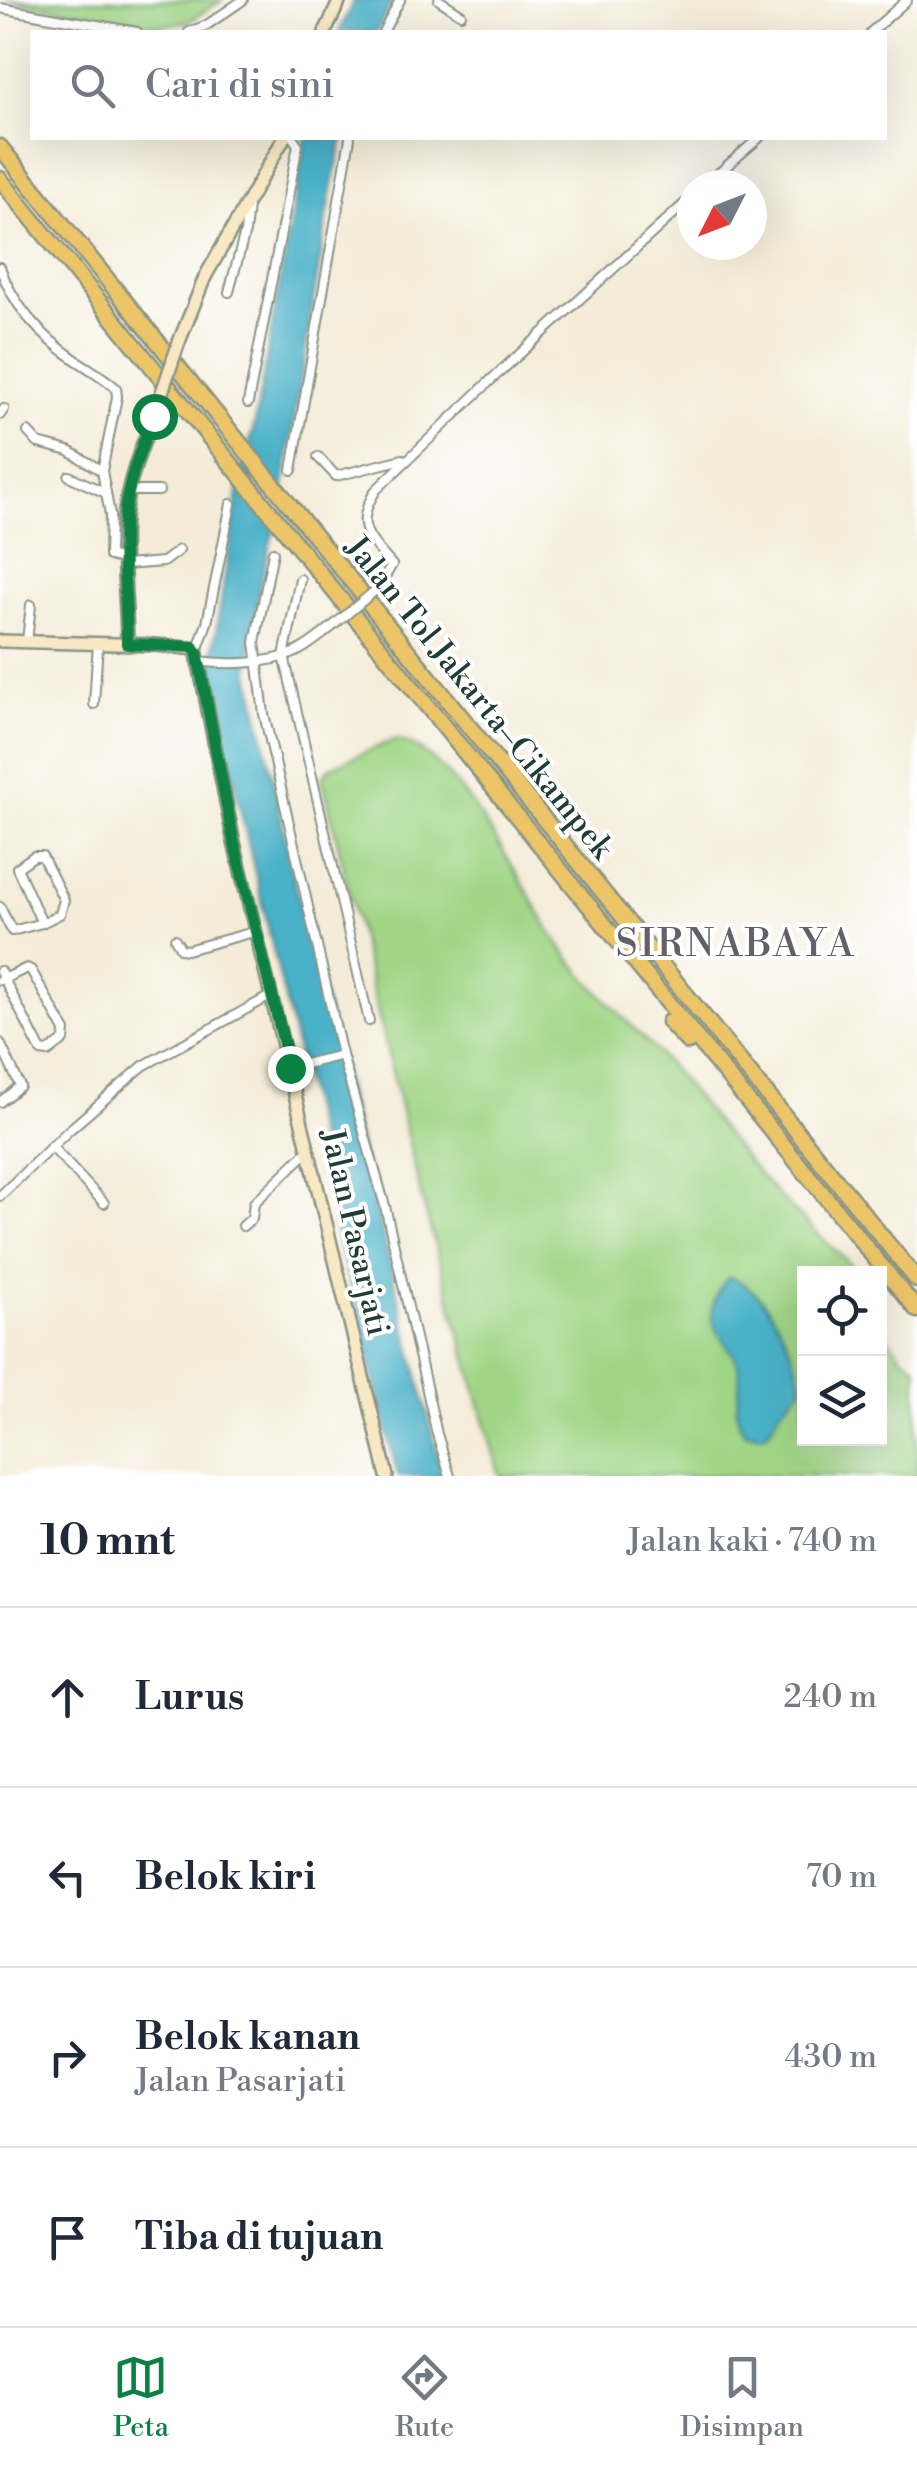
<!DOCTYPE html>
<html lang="id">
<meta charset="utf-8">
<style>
body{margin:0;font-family:"Libre Bodoni",serif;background:#f2f2f3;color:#1f2937}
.controls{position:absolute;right:30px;bottom:30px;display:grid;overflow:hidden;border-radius:0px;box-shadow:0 10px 40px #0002}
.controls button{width:90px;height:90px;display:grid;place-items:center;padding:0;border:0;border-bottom:2px solid #e0e1e3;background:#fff;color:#1f2937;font:50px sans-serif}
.compass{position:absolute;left:677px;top:170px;width:90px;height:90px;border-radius:50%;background:#fff;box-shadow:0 10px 40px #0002;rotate:228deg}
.stop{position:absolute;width:30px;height:30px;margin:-22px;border:8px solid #0b8043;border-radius:50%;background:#fff}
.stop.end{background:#0b8043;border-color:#fff;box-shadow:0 2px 10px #0008}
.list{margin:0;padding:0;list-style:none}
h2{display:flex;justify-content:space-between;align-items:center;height:130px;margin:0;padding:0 40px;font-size:42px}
h2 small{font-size:32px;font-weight:400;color:#747a83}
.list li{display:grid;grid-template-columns:65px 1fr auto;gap:30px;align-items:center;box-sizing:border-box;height:180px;padding:0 40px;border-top:2px solid #e0e1e3}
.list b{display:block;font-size:38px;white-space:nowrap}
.list p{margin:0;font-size:32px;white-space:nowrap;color:#747a83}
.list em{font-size:32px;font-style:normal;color:#747a83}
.icon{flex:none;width:55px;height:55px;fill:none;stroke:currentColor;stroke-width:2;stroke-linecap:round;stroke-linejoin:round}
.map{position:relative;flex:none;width:917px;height:1476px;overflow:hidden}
.search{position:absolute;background:#fff;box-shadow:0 10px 40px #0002;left:30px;right:30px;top:30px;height:110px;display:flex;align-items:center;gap:25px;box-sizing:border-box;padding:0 35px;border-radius:0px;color:#747a83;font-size:38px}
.sheet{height:850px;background:#fff}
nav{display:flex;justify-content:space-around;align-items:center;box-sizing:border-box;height:140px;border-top:2px solid #e0e1e3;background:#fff;font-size:28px;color:#747a83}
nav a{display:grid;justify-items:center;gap:5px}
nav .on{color:#0b8043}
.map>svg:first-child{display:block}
</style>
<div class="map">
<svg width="917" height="1476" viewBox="0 0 917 1476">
<rect width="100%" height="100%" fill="#fff"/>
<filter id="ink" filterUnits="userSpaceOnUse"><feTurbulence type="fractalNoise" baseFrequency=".01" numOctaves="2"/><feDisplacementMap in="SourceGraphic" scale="20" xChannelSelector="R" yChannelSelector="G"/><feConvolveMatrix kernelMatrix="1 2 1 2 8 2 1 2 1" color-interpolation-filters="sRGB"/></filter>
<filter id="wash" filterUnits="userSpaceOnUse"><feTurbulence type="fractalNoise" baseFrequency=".0048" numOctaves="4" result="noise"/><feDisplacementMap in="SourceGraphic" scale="40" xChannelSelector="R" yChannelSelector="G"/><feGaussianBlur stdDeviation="2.25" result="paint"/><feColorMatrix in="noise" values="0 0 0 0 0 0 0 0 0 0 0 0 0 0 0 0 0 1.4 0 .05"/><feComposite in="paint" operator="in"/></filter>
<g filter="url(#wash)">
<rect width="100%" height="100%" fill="#f4ecd8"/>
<g fill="#a0d586" stroke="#60895d" stroke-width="2.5">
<path d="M 6,0 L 222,0 L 190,21 L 158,26 Z"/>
<path d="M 394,740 C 449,742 522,884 549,929 C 578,977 627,1019 664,1060 C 703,1103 737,1153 777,1194 C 804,1221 832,1247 859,1273 L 804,1274 L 804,1438 L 880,1438 L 880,1327 L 902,1356 L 917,1367 L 917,1476 L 500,1476 L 422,1199 L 322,777 L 331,767 Z"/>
</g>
<g fill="#49b1c8" stroke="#34777e" stroke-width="2.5">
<path d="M 354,0 L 393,0 L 377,32 L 339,32 Z"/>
<path d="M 305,138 L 343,138 L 330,199 L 282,497 L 245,475 L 277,518 L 259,589 L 249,668 L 297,891 L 443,1476 L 398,1476 L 334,1225 L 332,1199 L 209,677 L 241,473 L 255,422 Z"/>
<path d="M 729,1277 C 768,1289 793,1347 802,1384 C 798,1396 793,1396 785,1405 C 775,1415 775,1426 764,1435 L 745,1432 C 729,1413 742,1394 739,1370 C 736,1348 711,1335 712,1313 C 713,1300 721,1285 729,1277 Z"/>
</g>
</g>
<g filter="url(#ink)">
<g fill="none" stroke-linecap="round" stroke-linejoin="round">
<g stroke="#8a9486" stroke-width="12">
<g id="street">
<path d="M 439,0 L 461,14"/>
<path d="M 0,8 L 137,32"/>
<path d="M 189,32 L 207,25 L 243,0"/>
<path d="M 383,32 L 400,0"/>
<path d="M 871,32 L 907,0"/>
<path d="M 705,185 L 759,138"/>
<path d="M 0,267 C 13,306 42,337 76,360 C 89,369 104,377 116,388 L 117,397 L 102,471 L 110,515 L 109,556 L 124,560"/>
<path d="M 229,292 L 245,232 L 248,206"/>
<path d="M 248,403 L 298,145 L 293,138"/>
<path d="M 0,415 L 4,409"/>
<path d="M 28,432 L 38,443 L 69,451 L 102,471"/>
<path d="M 318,457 L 336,476 L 403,459"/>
<path d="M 292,470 L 350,138"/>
<path d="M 69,476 L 106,493"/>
<path d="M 129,491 L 159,491"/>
<path d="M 273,552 L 255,642 L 264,714 L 342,1055 L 385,1206 L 437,1434 L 450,1476"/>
<path d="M 125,565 L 163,562 L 179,550"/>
<path d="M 300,579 L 284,656 L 369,1021"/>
<path d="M 378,588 L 392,565 C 368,537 353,526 376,490 L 491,380 L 692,197"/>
<path d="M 27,641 L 31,605"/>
<path d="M 197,651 L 207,623 L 231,504"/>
<path d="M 198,661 C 226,665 269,664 294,653 C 309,646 322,635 334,625"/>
<path d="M 94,704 L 98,643"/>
<path d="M 0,907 L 12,931 L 42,923 L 60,914 L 64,900 L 42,856 L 34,856 L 17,868 L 42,923"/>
<path d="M 175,939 L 181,949 L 187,950 L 257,931"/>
<path d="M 0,971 L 4,979 L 27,968 L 31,970 L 65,1031 L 64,1040 L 48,1052 L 41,1051 L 4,979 L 0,980"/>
<path d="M 0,1043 L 20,1086 L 0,1102"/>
<path d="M 289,1068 L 342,1055"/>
<path d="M 51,1146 L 104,1203"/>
<path d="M 0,1196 L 67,1132 L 143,1066 L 272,995"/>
<path d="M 243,1226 L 252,1218 L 254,1203 L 309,1150"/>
</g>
</g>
<g stroke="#8a9486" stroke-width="16">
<g id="secondary">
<path d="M 325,32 L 340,0"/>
<path d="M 179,342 L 205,277 L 284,138"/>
<path d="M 0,641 L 155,645 L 196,649 L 233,838 L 387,1476"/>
<path d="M 127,645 C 127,603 121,561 124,520 C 127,483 140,450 154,416"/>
</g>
</g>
<g stroke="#8a9486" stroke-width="19">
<g id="highway">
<path d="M 0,147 L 917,1280"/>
<path d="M 0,179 L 917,1310"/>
<path d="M 669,1022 L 688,1042"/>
</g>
</g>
<use href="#street" stroke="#fff" stroke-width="8"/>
<use href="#secondary" stroke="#f8e8c3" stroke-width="11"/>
<use href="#highway" stroke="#edc569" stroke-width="14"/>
<g stroke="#8a9486" stroke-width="12" stroke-linecap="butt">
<path id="street-bridge" d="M 334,625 L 378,588"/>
</g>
<g stroke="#8a9486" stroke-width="16" stroke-linecap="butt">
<path id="secondary-bridge" d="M 154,416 L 179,342"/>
</g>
<use href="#street-bridge" stroke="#fff" stroke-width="8"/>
<use href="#secondary-bridge" stroke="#f8e8c3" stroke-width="11"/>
</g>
</g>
<g fill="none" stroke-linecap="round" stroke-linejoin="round" filter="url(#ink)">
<path stroke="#0b8043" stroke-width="12" d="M 154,416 C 140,450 127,483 124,520 C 121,561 127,603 127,644 L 193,647 L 197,652 L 233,838 L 290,1068"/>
</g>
<g text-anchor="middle" stroke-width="8" stroke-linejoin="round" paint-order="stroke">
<g font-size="32" fill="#1f3d34" stroke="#fff">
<text transform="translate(480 697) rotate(51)" y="11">Jalan Tol Jakarta–Cikampek</text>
<text transform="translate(356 1232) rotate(77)" y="11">Jalan Pasarjati</text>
</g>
<g font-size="38" letter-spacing="2.5" fill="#63606a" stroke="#fff">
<text x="736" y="956">SIRNABAYA</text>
</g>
</g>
</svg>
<div class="controls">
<button><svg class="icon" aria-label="locate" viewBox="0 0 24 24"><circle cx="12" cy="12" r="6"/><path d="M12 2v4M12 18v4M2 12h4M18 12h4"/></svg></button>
<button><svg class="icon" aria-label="layers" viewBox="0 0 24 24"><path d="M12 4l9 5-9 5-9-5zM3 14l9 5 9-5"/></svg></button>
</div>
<svg class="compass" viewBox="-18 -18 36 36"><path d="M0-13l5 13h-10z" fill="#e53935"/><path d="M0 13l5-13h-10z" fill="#747a83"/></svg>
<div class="stop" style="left:154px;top:416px"></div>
<div class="stop end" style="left:290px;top:1068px"></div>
<div class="search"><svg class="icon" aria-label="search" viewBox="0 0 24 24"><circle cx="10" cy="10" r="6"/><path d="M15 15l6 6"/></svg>Cari di sini</div>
</div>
<section class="sheet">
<h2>10 mnt<small>Jalan kaki · 740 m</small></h2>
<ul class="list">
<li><svg class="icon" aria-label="ahead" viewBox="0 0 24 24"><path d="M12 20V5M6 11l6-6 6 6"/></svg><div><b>Lurus</b></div><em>240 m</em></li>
<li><svg class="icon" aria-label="left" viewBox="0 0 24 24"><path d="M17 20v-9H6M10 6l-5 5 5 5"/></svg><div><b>Belok kiri</b></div><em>70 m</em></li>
<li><svg class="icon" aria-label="right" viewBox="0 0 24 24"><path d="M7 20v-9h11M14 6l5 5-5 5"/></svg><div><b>Belok kanan</b><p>Jalan Pasarjati</p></div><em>430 m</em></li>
<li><svg class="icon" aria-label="arrive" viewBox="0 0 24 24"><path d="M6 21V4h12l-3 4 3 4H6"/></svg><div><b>Tiba di tujuan</b></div></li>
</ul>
</section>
<nav>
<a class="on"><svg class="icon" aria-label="map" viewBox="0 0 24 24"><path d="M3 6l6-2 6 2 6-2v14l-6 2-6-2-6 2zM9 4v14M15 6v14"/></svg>Peta</a>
<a><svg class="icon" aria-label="directions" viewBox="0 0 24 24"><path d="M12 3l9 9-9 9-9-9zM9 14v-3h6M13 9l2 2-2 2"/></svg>Rute</a>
<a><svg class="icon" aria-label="saved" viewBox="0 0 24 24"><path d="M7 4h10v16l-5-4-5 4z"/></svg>Disimpan</a>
</nav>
